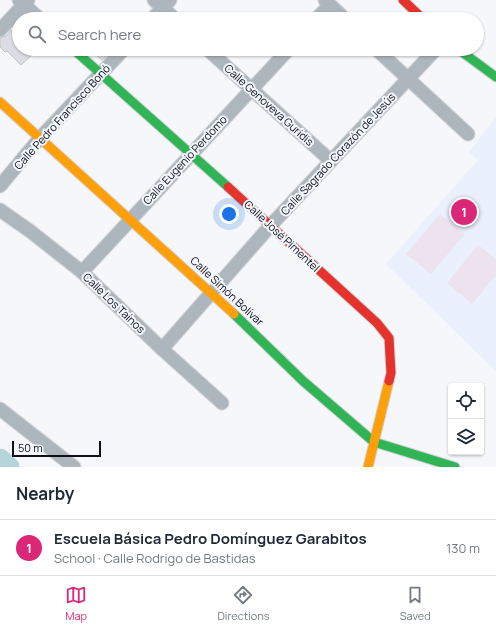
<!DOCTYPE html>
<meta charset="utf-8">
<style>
body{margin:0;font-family:Manrope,sans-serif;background:#f6f6f7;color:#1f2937}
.controls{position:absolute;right:12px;bottom:12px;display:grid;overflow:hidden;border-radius:4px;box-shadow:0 1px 3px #0004}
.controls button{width:36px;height:36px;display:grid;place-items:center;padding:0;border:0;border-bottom:1px solid #e0e1e3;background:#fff;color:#1f2937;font:20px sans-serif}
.scale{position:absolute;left:12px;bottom:10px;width:89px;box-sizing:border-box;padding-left:4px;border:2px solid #0d1016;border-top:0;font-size:11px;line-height:14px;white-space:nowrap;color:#0d1016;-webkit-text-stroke:3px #f3f6fd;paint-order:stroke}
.you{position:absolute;left:229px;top:214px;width:14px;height:14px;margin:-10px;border:3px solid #fff;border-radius:50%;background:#1a73e8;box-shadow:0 0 0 6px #1a73e833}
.badge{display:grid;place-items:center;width:26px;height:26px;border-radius:50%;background:#db2777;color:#fff;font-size:13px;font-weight:700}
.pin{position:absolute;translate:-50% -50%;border:2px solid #fff;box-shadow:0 1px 4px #0006}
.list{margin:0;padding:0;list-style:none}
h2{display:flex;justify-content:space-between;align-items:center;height:52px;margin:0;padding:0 16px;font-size:17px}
h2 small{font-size:13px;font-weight:400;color:#747a83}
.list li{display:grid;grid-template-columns:26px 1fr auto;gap:12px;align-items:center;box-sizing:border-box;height:56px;padding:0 16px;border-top:1px solid #e0e1e3}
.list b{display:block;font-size:15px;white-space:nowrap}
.list p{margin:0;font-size:13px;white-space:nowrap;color:#747a83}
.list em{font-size:13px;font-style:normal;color:#747a83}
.icon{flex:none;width:22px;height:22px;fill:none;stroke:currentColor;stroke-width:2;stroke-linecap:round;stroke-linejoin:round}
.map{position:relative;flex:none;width:496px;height:467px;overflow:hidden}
.search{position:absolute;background:#fff;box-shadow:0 1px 3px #0004;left:12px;right:12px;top:12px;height:44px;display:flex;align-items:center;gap:10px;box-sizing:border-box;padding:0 14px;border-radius:22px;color:#747a83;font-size:15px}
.sheet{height:108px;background:#fff}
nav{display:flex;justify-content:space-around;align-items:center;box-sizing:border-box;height:56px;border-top:1px solid #e0e1e3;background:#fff;font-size:11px;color:#747a83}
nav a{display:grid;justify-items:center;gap:2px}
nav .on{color:#db2777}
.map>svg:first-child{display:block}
</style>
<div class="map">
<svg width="496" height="467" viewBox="0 0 496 467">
<rect width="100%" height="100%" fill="#f5f7fb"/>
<path fill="#ebf0fd" d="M 496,117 L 496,371 L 386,264 L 478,160 L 469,152 Z"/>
<g fill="#ece3ee">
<path d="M 440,214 L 465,234 L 431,274 L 406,254 Z"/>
<path d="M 478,245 L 496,259 L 496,275 L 472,304 L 447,283 Z"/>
</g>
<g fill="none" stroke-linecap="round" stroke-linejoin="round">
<path stroke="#b5d4d8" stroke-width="21" d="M 0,459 L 9,467"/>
</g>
<g fill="#dcdce4" stroke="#c2c2c7">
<path d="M 11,30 L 19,39 L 19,49 L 28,49 L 33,54 L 21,65 L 7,51 L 5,52 L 0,47 L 0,38 L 6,36 Z"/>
<path d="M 89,49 L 113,49 L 102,60 Z"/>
</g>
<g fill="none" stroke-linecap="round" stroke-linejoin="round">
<g stroke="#d1d2d6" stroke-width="15">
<g id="street">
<path d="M 19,0 L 40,19"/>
<path d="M 154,0 L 175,19"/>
<path d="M 325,0 L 345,19"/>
<path d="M 152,19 L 170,0"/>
<path d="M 316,19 L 330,5"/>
<path d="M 0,30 L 28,0"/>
<path d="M 207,49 L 331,161"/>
<path d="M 376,49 L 468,134"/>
<path d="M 0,186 L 40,138 L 124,49"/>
<path d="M 0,210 L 30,231 L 82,272 L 162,349 L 222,403"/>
<path d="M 82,272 L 289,49"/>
<path d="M 162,349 L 271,225 L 436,49"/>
<path d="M 0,409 L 74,467"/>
</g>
</g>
<g stroke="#d1d2d6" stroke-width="11">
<g id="fast">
<path d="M 73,49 L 228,187"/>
<path d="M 458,49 L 496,77"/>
<path d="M 234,314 L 303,381 L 374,442 L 455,467"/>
</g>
</g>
<g stroke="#d1d2d6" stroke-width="11">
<g id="slow">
<path d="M 0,102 L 234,314"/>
<path d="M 368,467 L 389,381"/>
</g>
</g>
<g stroke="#d1d2d6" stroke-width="11">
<g id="jam">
<path d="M 403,0 L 423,19"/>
<path d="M 228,187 L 377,323 L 389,338 L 391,373 L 389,381"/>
</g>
</g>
<use href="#street" stroke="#aeb6bd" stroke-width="13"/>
<use href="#fast" stroke="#30b455" stroke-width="9"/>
<use href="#slow" stroke="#ff9f0a" stroke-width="9"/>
<use href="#jam" stroke="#e5322d" stroke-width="9"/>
</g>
<g text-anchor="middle" stroke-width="4" stroke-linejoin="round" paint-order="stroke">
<g font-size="11" fill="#0d1016" stroke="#f3f6fd">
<text transform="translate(269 105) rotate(42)" y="4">Calle Genoveva Guridis</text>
<text transform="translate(62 117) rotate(-48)" y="4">Calle Pedro Francisco Bonó</text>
<text transform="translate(338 154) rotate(-47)" y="4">Calle Sagrado Corazón de Jesús</text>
<text transform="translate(185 160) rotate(-47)" y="4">Calle Eugenio Perdomo</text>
<text transform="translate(282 236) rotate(43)" y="4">Calle José Pimentel</text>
<text transform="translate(227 291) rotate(43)" y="4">Calle Simón Bolívar</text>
<text transform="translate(114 303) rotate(44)" y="4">Calle Los Taínos</text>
</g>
</g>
</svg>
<div class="controls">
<button><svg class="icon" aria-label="locate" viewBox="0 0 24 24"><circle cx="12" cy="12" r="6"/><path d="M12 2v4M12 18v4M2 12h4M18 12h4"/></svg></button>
<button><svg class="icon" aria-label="layers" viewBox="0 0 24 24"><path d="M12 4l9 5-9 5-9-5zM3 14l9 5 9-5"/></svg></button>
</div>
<div class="scale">50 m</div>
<div class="you"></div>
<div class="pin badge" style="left:464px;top:212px">1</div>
<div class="search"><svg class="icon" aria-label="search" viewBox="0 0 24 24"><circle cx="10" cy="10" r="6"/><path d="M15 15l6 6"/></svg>Search here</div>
</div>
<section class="sheet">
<h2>Nearby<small></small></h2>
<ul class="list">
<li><span class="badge">1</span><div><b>Escuela Básica Pedro Domínguez Garabitos</b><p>School · Calle Rodrigo de Bastidas</p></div><em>130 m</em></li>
</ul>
</section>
<nav>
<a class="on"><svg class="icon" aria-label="map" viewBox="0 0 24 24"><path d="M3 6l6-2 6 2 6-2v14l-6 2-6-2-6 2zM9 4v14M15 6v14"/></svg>Map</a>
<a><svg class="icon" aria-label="directions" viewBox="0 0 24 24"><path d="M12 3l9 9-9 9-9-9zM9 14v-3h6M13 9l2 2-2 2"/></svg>Directions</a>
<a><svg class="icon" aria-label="saved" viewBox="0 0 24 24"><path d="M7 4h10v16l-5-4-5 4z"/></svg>Saved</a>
</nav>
